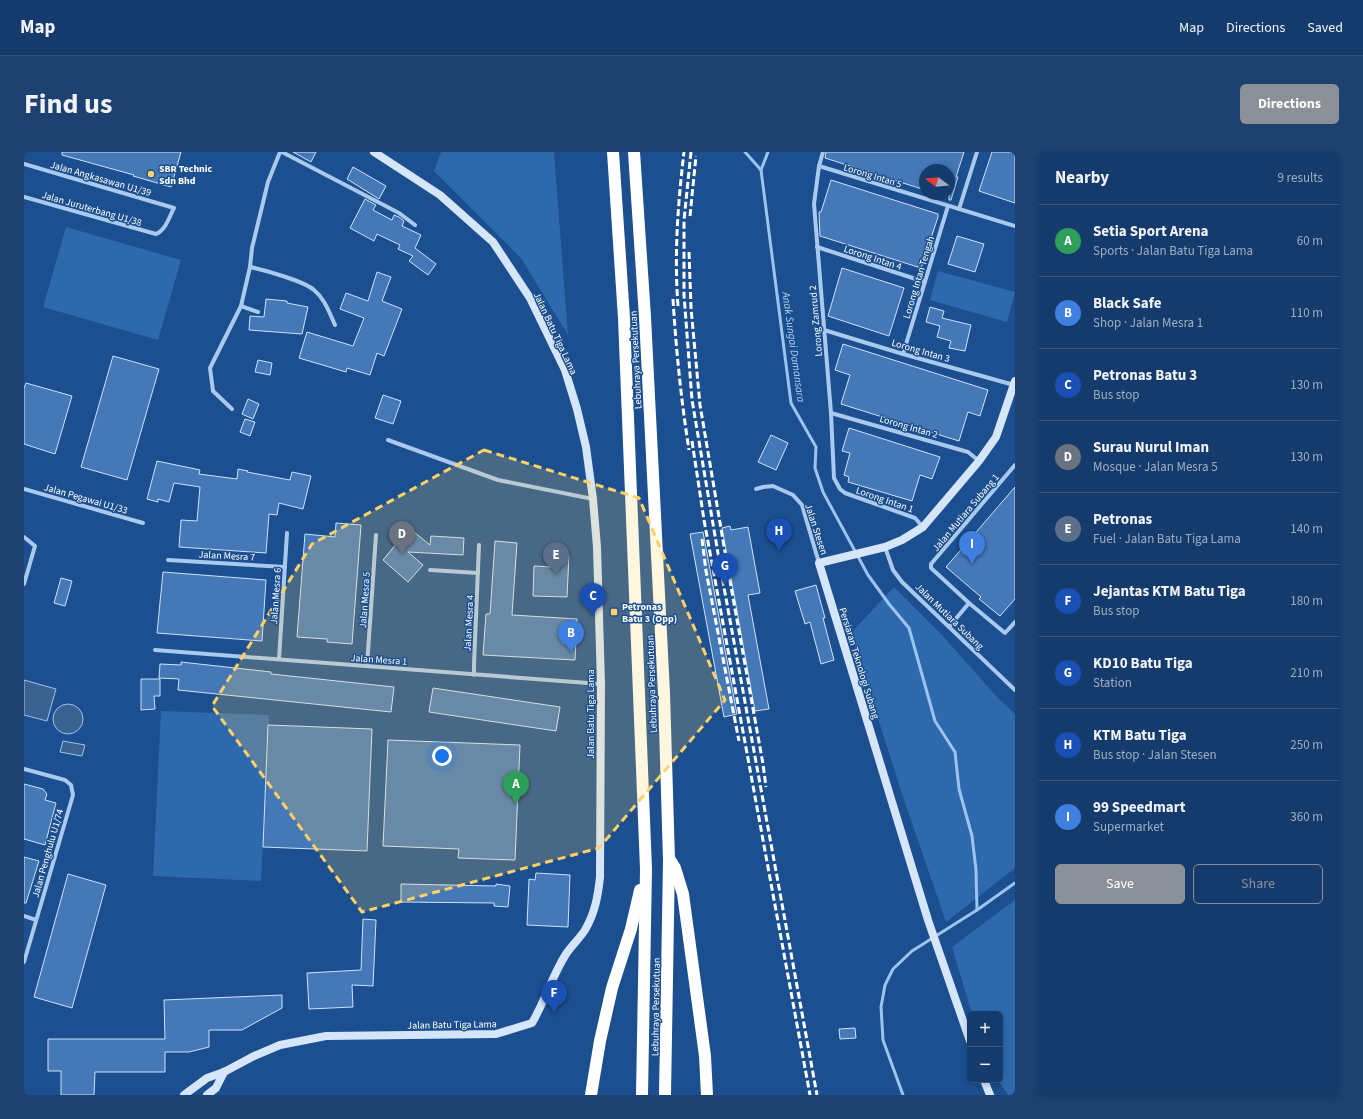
<!DOCTYPE html>
<meta charset="utf-8">
<style>
body{margin:0;font-family:"Source Sans 3",sans-serif;background:#1d4271;color:#f1f3f6}
.controls{position:absolute;right:12px;bottom:12px;display:grid;overflow:hidden;border-radius:6px;box-shadow:0 2px 6px #0003}
.controls button{width:36px;height:36px;display:grid;place-items:center;padding:0;border:0;border-bottom:1px solid #33557e;background:#143b6b;color:#f1f3f6;font:20px sans-serif}
.compass{position:absolute;left:895px;top:12px;width:36px;height:36px;border-radius:50%;background:#143b6b;box-shadow:0 2px 6px #0003;rotate:286deg}
.you{position:absolute;left:418px;top:604px;width:14px;height:14px;margin:-10px;border:3px solid #fff;border-radius:50%;background:#1a73e8;box-shadow:0 0 0 6px #1a73e833}
.badge{display:grid;place-items:center;width:26px;height:26px;border-radius:50%;background:#8c9099;color:#fff;font-size:13px;font-weight:700}
.pin{position:absolute;translate:-50% -33px;filter:drop-shadow(0 1px 2px #0008)}
.pin::after{content:'';position:absolute;top:21px;width:14px;height:12px;background:inherit;clip-path:polygon(0 0,100% 0,50% 100%)}
.list{margin:0;padding:0;list-style:none}
h2{display:flex;justify-content:space-between;align-items:center;height:52px;margin:0;padding:0 16px;font-size:17px}
h2 small{font-size:13px;font-weight:400;color:#9dadc1}
.list li{display:grid;grid-template-columns:26px 1fr auto;gap:12px;align-items:center;box-sizing:border-box;height:72px;padding:0 16px;border-top:1px solid #33557e}
.list b{display:block;font-size:15px;white-space:nowrap}
.list p{margin:0;font-size:13px;white-space:nowrap;color:#9dadc1}
.list em{font-size:13px;font-style:normal;color:#9dadc1}
.actions{display:flex;gap:8px;padding:12px 16px}
.actions a{flex:1;padding:9px 0;border:1px solid #8c9099;border-radius:6px;text-align:center;font-size:14px;color:#8c9099}
.actions .main{background:#8c9099;color:#fff}
.map{position:relative;flex:none;width:991px;height:943px;overflow:hidden;border-radius:6px}
header{display:flex;align-items:center;gap:24px;box-sizing:border-box;height:56px;padding:0 20px;background:#143b6b;border-bottom:1px solid #33557e}
header strong{font-size:19px}
nav{display:flex;gap:22px;margin-inline-start:auto;font-size:14px}
.intro{display:flex;align-items:center;justify-content:space-between;box-sizing:border-box;height:96px;padding:0 24px}
h1{margin:0;font-size:28px}
.button{padding:10px 18px;border-radius:6px;background:#8c9099;color:#fff;font-size:14px;font-weight:700}
main{display:flex;gap:24px;padding:0 24px}
aside{flex:1;background:#143b6b;border-radius:6px;box-shadow:0 2px 6px #0003}
.map>svg:first-child{display:block}
</style>
<header>
<strong>Map</strong>
<nav><a>Map</a><a>Directions</a><a>Saved</a></nav>
</header>
<div class="intro"><h1>Find us</h1><a class="button">Directions</a></div>
<main>
<div class="map">
<svg width="991" height="943" viewBox="0 0 991 943">
<rect width="100%" height="100%" fill="#1b4f8f"/>
<g fill="#2e69ad">
<path d="M 417,0 L 530,0 L 544,183 L 497,106 L 410,19 Z"/>
<path d="M 42,75 L 157,108 L 134,188 L 19,155 Z"/>
<path d="M 914,119 L 991,140 L 983,170 L 906,148 Z"/>
<path d="M 870,435 L 917,482 L 974,546 L 991,562 L 991,716 L 922,770 L 878,642 L 827,481 Z"/>
<path d="M 137,559 L 245,563 L 237,729 L 129,724 Z"/>
<path d="M 991,748 L 991,943 L 984,943 L 974,928 L 976,928 L 976,862 L 948,862 L 928,795 Z"/>
</g>
<g fill="#3c6290" stroke="#9cc4f0">
<path d="M 0,528 L 32,537 L 23,569 L 0,563 Z"/>
<circle cx="44" cy="567" r="15"/>
<path d="M 39,589 L 61,593 L 58,604 L 36,600 Z"/>
</g>
<g fill="none" stroke-linecap="round" stroke-linejoin="round">
<g stroke="#9cc4f0" stroke-width="3">
<path d="M 721,0 L 737,18"/>
<path d="M 744,0 L 737,18 L 767,251 L 792,295 L 791,316 L 799,340 L 844,423 L 865,452 L 885,476 L 911,569 L 931,600 L 935,637 L 948,684 L 952,718 L 953,758"/>
<path d="M 879,943 L 859,888 L 857,855 L 861,833 L 869,817 L 888,799 L 953,758 L 991,731"/>
</g>
</g>
<g fill="#4478b7" stroke="#cfe3fa">
<path d="M 38,0 L 157,0 L 147,35 L 109,24 L 110,23 L 38,3 Z"/>
<path d="M 269,0 L 292,0 L 287,10 Z"/>
<path d="M 802,0 L 940,0 L 932,25 L 934,25 L 927,48 L 925,48 L 925,18 L 901,18 L 901,38 L 801,6 Z"/>
<path d="M 968,0 L 991,0 L 991,51 L 955,39 Z"/>
<path d="M 329,15 L 362,34 L 355,47 L 323,27 Z"/>
<path d="M 807,28 L 914,62 L 914,65 L 897,116 L 796,84 L 795,60 L 797,60 Z"/>
<path d="M 341,47 L 352,53 L 349,58 L 368,68 L 370,63 L 375,65 L 380,69 L 378,74 L 397,83 L 391,96 L 412,112 L 404,123 L 385,109 L 389,104 L 374,97 L 376,93 L 353,82 L 350,89 L 326,76 Z"/>
<path d="M 933,84 L 960,92 L 951,120 L 924,112 Z"/>
<path d="M 818,116 L 880,136 L 865,184 L 804,164 Z"/>
<path d="M 353,120 L 367,125 L 358,149 L 378,157 L 360,204 L 353,201 L 346,223 L 323,216 L 322,220 L 275,206 L 283,180 L 329,194 L 340,166 L 316,157 L 322,141 L 344,149 Z"/>
<path d="M 242,147 L 263,149 L 263,151 L 284,155 L 278,182 L 225,178 L 226,164 L 240,165 Z"/>
<path d="M 906,155 L 920,159 L 918,166 L 947,173 L 941,199 L 925,196 L 927,189 L 913,185 L 916,174 L 902,170 Z"/>
<path d="M 819,192 L 964,238 L 956,264 L 944,260 L 935,289 L 817,252 L 826,223 L 811,218 Z"/>
<path d="M 89,204 L 135,217 L 103,328 L 57,315 Z"/>
<path d="M 234,208 L 248,211 L 246,223 L 231,220 Z"/>
<path d="M 2,231 L 48,244 L 31,302 L 0,292 L 0,236 Z"/>
<path d="M 359,243 L 377,249 L 369,272 L 351,266 Z"/>
<path d="M 224,247 L 235,252 L 229,267 L 218,262 Z"/>
<path d="M 221,267 L 231,270 L 226,284 L 216,280 Z"/>
<path d="M 825,276 L 916,305 L 908,327 L 896,323 L 888,349 L 824,330 L 825,325 L 820,323 L 826,301 L 818,299 Z"/>
<path d="M 747,283 L 764,291 L 752,318 L 734,310 Z"/>
<path d="M 133,309 L 176,318 L 175,322 L 213,327 L 214,317 L 224,319 L 223,320 L 266,328 L 268,320 L 287,324 L 279,357 L 255,351 L 253,363 L 245,362 L 242,401 L 155,395 L 157,368 L 173,369 L 176,335 L 150,331 L 145,350 L 134,347 L 134,350 L 123,347 Z"/>
<path d="M 991,335 L 991,447 L 976,464 L 955,447 L 957,445 L 922,415 Z"/>
<path d="M 312,371 L 337,373 L 328,492 L 303,490 L 303,487 L 273,485 L 281,382 L 311,385 Z"/>
<path d="M 706,374 L 707,378 L 724,375 L 736,441 L 724,443 L 745,557 L 731,559 L 698,376 Z"/>
<path d="M 390,380 L 406,393 L 407,384 L 440,386 L 439,403 L 384,400 L 399,413 L 384,430 L 359,408 L 378,385 L 383,389 Z"/>
<path d="M 679,380 L 713,562 L 700,565 L 666,382 Z"/>
<path d="M 471,389 L 493,391 L 488,463 L 553,467 L 551,508 L 459,503 L 462,462 L 466,462 Z"/>
<path d="M 529,402 L 545,403 L 543,445 L 509,444 L 510,414 L 529,415 Z"/>
<path d="M 139,420 L 242,428 L 238,489 L 133,481 Z"/>
<path d="M 37,426 L 48,429 L 41,454 L 30,451 Z"/>
<path d="M 792,433 L 801,466 L 799,466 L 810,508 L 797,512 L 786,470 L 781,472 L 771,439 Z"/>
<path d="M 157,510 L 247,520 L 247,522 L 370,535 L 367,560 L 154,538 L 155,527 L 135,526 L 136,512 L 157,513 Z"/>
<path d="M 117,527 L 136,527 L 136,544 L 130,544 L 131,557 L 117,558 Z"/>
<path d="M 409,536 L 536,555 L 532,579 L 405,560 Z"/>
<path d="M 244,573 L 348,577 L 343,699 L 239,695 Z"/>
<path d="M 364,588 L 496,593 L 491,708 L 434,706 L 435,697 L 359,694 Z"/>
<path d="M 0,632 L 19,637 L 23,642 L 21,648 L 32,651 L 21,693 L 0,687 Z"/>
<path d="M 0,705 L 15,709 L 2,751 L 0,751 Z"/>
<path d="M 512,721 L 546,723 L 544,775 L 503,773 L 505,727 L 511,728 Z"/>
<path d="M 44,722 L 82,733 L 48,856 L 10,845 Z"/>
<path d="M 377,732 L 472,734 L 472,732 L 486,734 L 484,755 L 470,754 L 470,751 L 377,750 Z"/>
<path d="M 339,767 L 352,768 L 349,834 L 328,833 L 329,855 L 285,857 L 283,821 L 337,818 Z"/>
<path d="M 258,843 L 258,856 L 218,878 L 185,878 L 185,895 L 165,900 L 141,900 L 141,920 L 71,920 L 70,943 L 37,943 L 37,919 L 24,919 L 24,887 L 141,887 L 140,848 Z"/>
<path d="M 831,876 L 832,886 L 816,887 L 815,877 Z"/>
</g>
<g fill="none" stroke-linecap="round" stroke-linejoin="round">
<g stroke="#a9c9ee" stroke-width="4">
<path d="M 258,0 L 375,61 L 391,73"/>
<path d="M 799,0 L 795,14 L 790,52 L 807,261 L 810,326 L 816,337 L 821,341 L 891,366 L 899,375"/>
<path d="M 0,12 L 150,56 C 145,65 142,78 132,82 L 0,45"/>
<path d="M 795,14 L 991,74"/>
<path d="M 935,57 L 953,0"/>
<path d="M 793,95 L 901,130"/>
<path d="M 226,115 C 240,118 280,129 290,138 C 301,147 305,160 311,173"/>
<path d="M 217,154 L 234,160"/>
<path d="M 800,178 L 879,202 L 990,233"/>
<path d="M 879,202 L 924,54"/>
<path d="M 208,257 L 189,239 L 186,216 L 217,154 L 226,115 L 228,96 L 244,30 L 256,0"/>
<path d="M 807,261 L 944,300 L 955,309"/>
<path d="M 364,288 L 474,328 L 569,347"/>
<path d="M 991,313 L 907,412 L 907,416 L 945,451 L 981,481 L 991,470"/>
<path d="M 0,337 L 119,371"/>
<path d="M 732,337 L 739,335 L 749,334 L 769,343 L 778,353 L 795,411"/>
<path d="M 0,385 L 11,394 L 0,432"/>
<path d="M 861,395 L 869,418 L 878,430 L 991,538"/>
<path d="M 144,408 L 261,415"/>
<path d="M 406,418 L 454,421"/>
<path d="M 925,475 L 945,451"/>
<path d="M 131,498 L 577,532"/>
<path d="M 255,507 L 263,381"/>
<path d="M 343,514 L 352,383"/>
<path d="M 450,523 L 450,512 L 455,393"/>
<path d="M 0,617 L 41,628 L 47,633 L 49,643 L 0,810"/>
<path d="M 0,764 L 12,768"/>
</g>
<g stroke="#d6e6fa" stroke-width="8">
<path d="M 946,889 L 904,768 L 795,411 L 861,395 L 878,388 L 899,375 L 955,309 L 972,285 L 991,229"/>
<path d="M 960,928 L 966,943"/>
<path d="M 160,943 L 183,926 L 200,920 L 230,904 L 256,893 L 302,884 L 472,882 L 508,871 C 521,849 528,824 542,802 C 548,793 556,786 561,778 C 571,761 574,744 576,725 L 577,532 L 573,395 L 569,347 L 562,295 L 553,257 L 541,218 L 506,146 L 469,90 L 416,43 L 350,0"/>
<path d="M 183,943 L 192,936 L 200,920"/>
</g>
<g stroke="#fff" stroke-width="12">
<path d="M 589,0 L 600,166 L 622,717 L 618,943"/>
<path d="M 610,0 L 621,165 L 640,541 L 645,708 L 641,943"/>
<path d="M 646,708 L 651,716 L 659,742 L 681,904 L 683,943"/>
<path d="M 567,943 L 576,889 L 588,836 L 607,777 L 616,738"/>
</g>
<g stroke="#fff" stroke-width="3" stroke-dasharray="7 3" stroke-linecap="butt">
<path d="M 667,0 L 660,68 L 660,143 L 668,248 L 697,419 L 793,943"/>
<path d="M 666,64 L 672,4"/>
<path d="M 665,100 L 667,156 L 676,253 L 704,418 L 739,612 L 742,635"/>
<path d="M 649,147 C 652,197 657,247 665,298"/>
<path d="M 654,154 C 650,102 654,51 660,0"/>
<path d="M 668,289 L 680,368 L 786,943"/>
<path d="M 678,387 L 682,419 L 715,589"/>
</g>
</g>
<path fill="#ffd166" fill-opacity="0.2" stroke="#ffd166" stroke-width="3" stroke-dasharray="8 5" stroke-linejoin="round" d="M 460,298 L 615,346 L 701,548 L 575,696 L 338,760 L 188,554 L 288,392 Z"/>
<g fill="#ffd166" stroke="#1b4f8f" stroke-width="1.5">
<circle cx="127" cy="22" r="4"/>
<rect x="586" y="456" width="8" height="8" rx="2"/>
</g>
<g text-anchor="middle" stroke-width="3" stroke-linejoin="round" paint-order="stroke">
<g font-size="10" font-weight="bold" fill="#fff" stroke="#1b4f8f" text-anchor="start">
<text x="135" y="20">SBR Technic<tspan x="135" dy="12">Sdn Bhd</tspan></text>
<text x="598" y="458">Petronas<tspan x="598" dy="12">Batu 3 (Opp)</tspan></text>
</g>
<g font-size="10" fill="#fff" stroke="#1b4f8f">
<text transform="translate(849 23) rotate(17)" y="4">Lorong Intan 5</text>
<text transform="translate(77 26) rotate(16)" y="4">Jalan Angkasawan U1/39</text>
<text transform="translate(68 56) rotate(16)" y="4">Jalan Juruterbang U1/38</text>
<text transform="translate(849 105) rotate(18)" y="4">Lorong Intan 4</text>
<text transform="translate(894 125) rotate(-73)" y="4">Lorong Intan Tengah</text>
<text transform="translate(791 169) rotate(-95)" y="4">Lorong Zamrud 2</text>
<text transform="translate(532 181) rotate(65)" y="4">Jalan Batu Tiga Lama</text>
<text transform="translate(897 198) rotate(16)" y="4">Lorong Intan 3</text>
<text transform="translate(611 208) rotate(-93)" y="4">Lebuhraya Persekutuan</text>
<text transform="translate(885 274) rotate(16)" y="4">Lorong Intan 2</text>
<text transform="translate(62 346) rotate(16)" y="4">Jalan Pegawai U1/33</text>
<text transform="translate(861 347) rotate(19)" y="4">Lorong Intan 1</text>
<text transform="translate(941 360) rotate(-50)" y="4">Jalan Mutiara Subang 1</text>
<text transform="translate(793 377) rotate(72)" y="4">Jalan Stesen</text>
<text transform="translate(203 403) rotate(3)" y="4">Jalan Mesra 7</text>
<text transform="translate(251 444) rotate(-86)" y="4">Jalan Mesra 6</text>
<text transform="translate(340 448) rotate(-86)" y="4">Jalan Mesra 5</text>
<text transform="translate(926 464) rotate(44)" y="4">Jalan Mutiara Subang</text>
<text transform="translate(444 471) rotate(-87)" y="4">Jalan Mesra 4</text>
<text transform="translate(355 507) rotate(4)" y="4">Jalan Mesra 1</text>
<text transform="translate(836 511) rotate(73)" y="4">Persiaran Teknologi Subang</text>
<text transform="translate(627 532) rotate(-92)" y="4">Lebuhraya Persekutuan</text>
<text transform="translate(566 562) rotate(-90)" y="4">Jalan Batu Tiga Lama</text>
<text transform="translate(23 701) rotate(-74)" y="4">Jalan Penghulu U1/74</text>
<text transform="translate(631 855) rotate(-89)" y="4">Lebuhraya Persekutuan</text>
<text transform="translate(428 872) rotate(-1)" y="4">Jalan Batu Tiga Lama</text>
</g>
<g font-size="11" font-style="italic" fill="#b5d3f5" stroke="#1b4f8f">
<text transform="translate(770 195) rotate(82)" y="4">Anak Sungai Damansara</text>
</g>
</g>
</svg>
<div class="controls">
<button>+</button>
<button>−</button>
</div>
<svg class="compass" viewBox="-18 -18 36 36"><path d="M0-13l5 13h-10z" fill="#e53935"/><path d="M0 13l5-13h-10z" fill="#9dadc1"/></svg>
<div class="you"></div>
<div class="pin badge" style="left:492px;top:652px;background:#2e9e5b">A</div>
<div class="pin badge" style="left:547px;top:501px;background:#3f7fe0">B</div>
<div class="pin badge" style="left:569px;top:464px;background:#1a4fb4">C</div>
<div class="pin badge" style="left:378px;top:402px;background:#6b7280">D</div>
<div class="pin badge" style="left:532px;top:423px;background:#5c6f8a">E</div>
<div class="pin badge" style="left:530px;top:861px;background:#1a4fb4">F</div>
<div class="pin badge" style="left:701px;top:434px;background:#1a4fb4">G</div>
<div class="pin badge" style="left:755px;top:399px;background:#1a4fb4">H</div>
<div class="pin badge" style="left:948px;top:412px;background:#3f7fe0">I</div>
</div>
<aside>
<h2>Nearby<small>9 results</small></h2>
<ul class="list">
<li><span class="badge" style="background:#2e9e5b">A</span><div><b>Setia Sport Arena</b><p>Sports · Jalan Batu Tiga Lama</p></div><em>60 m</em></li>
<li><span class="badge" style="background:#3f7fe0">B</span><div><b>Black Safe</b><p>Shop · Jalan Mesra 1</p></div><em>110 m</em></li>
<li><span class="badge" style="background:#1a4fb4">C</span><div><b>Petronas Batu 3</b><p>Bus stop</p></div><em>130 m</em></li>
<li><span class="badge" style="background:#6b7280">D</span><div><b>Surau Nurul Iman</b><p>Mosque · Jalan Mesra 5</p></div><em>130 m</em></li>
<li><span class="badge" style="background:#5c6f8a">E</span><div><b>Petronas</b><p>Fuel · Jalan Batu Tiga Lama</p></div><em>140 m</em></li>
<li><span class="badge" style="background:#1a4fb4">F</span><div><b>Jejantas KTM Batu Tiga</b><p>Bus stop</p></div><em>180 m</em></li>
<li><span class="badge" style="background:#1a4fb4">G</span><div><b>KD10 Batu Tiga</b><p>Station</p></div><em>210 m</em></li>
<li><span class="badge" style="background:#1a4fb4">H</span><div><b>KTM Batu Tiga</b><p>Bus stop · Jalan Stesen</p></div><em>250 m</em></li>
<li><span class="badge" style="background:#3f7fe0">I</span><div><b>99 Speedmart</b><p>Supermarket</p></div><em>360 m</em></li>
</ul>
<div class="actions"><a class="main">Save</a><a>Share</a></div>
</aside>
</main>
